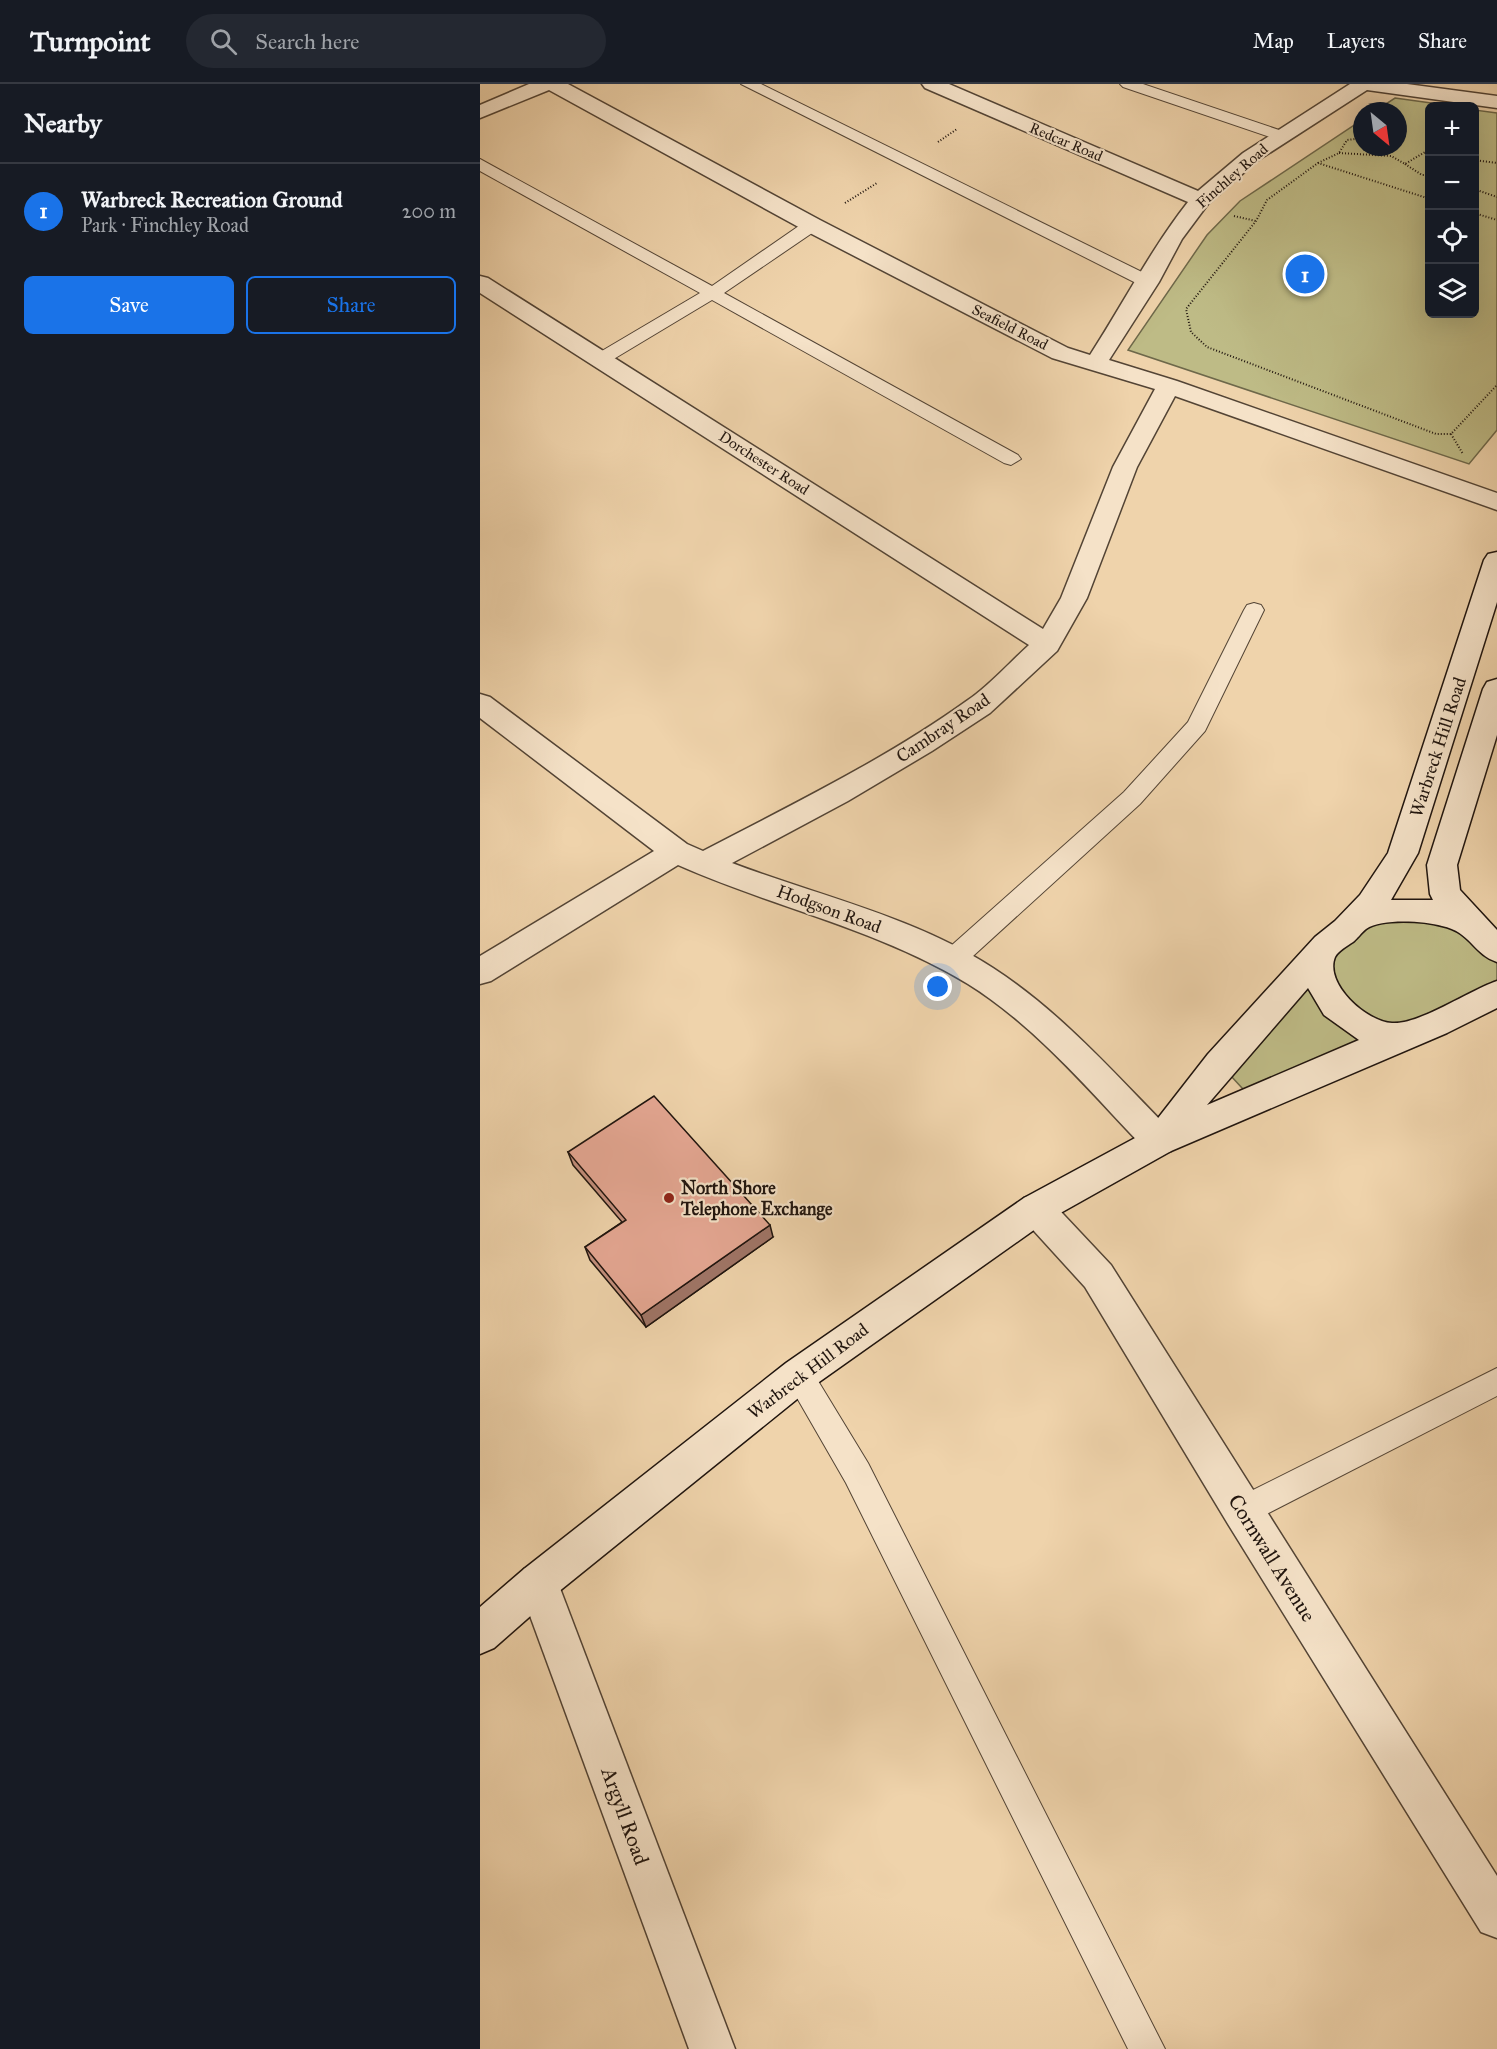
<!DOCTYPE html>
<meta charset="utf-8">
<style>
body{margin:0;font-family:"IM FELL Great Primer",serif;background:#242831;color:#f1f3f6}
.controls{position:absolute;right:18px;top:18px;display:grid;overflow:hidden;border-radius:9px;box-shadow:0 6px 24px #0002}
.controls button{width:54px;height:54px;display:grid;place-items:center;padding:0;border:0;border-bottom:2px solid #363941;background:#171b24;color:#f1f3f6;font:30px sans-serif}
.compass{position:absolute;left:873px;top:18px;width:54px;height:54px;border-radius:50%;background:#171b24;box-shadow:0 6px 24px #0002;rotate:151deg}
.you{position:absolute;left:458px;top:903px;width:21px;height:21px;margin:-15px;border:4px solid #fff;border-radius:50%;background:#1a73e8;box-shadow:0 0 0 9px #1a73e833}
.badge{display:grid;place-items:center;width:39px;height:39px;border-radius:50%;background:#1a73e8;color:#fff;font-size:20px;font-weight:700}
.pin{position:absolute;translate:-50% -50%;border:3px solid #fff;box-shadow:0 2px 6px #0006}
.list{margin:0;padding:0;list-style:none}
h2{display:flex;justify-content:space-between;align-items:center;height:78px;margin:0;padding:0 24px;font-size:26px}
h2 small{font-size:20px;font-weight:400;color:#9ea1a6}
.list li{display:grid;grid-template-columns:39px 1fr auto;gap:18px;align-items:center;box-sizing:border-box;height:96px;padding:0 24px;border-top:2px solid #363941}
.list b{display:block;font-size:22px;white-space:nowrap}
.list p{margin:0;font-size:20px;white-space:nowrap;color:#9ea1a6}
.list em{font-size:20px;font-style:normal;color:#9ea1a6}
.actions{display:flex;gap:12px;padding:18px 24px}
.actions a{flex:1;padding:14px 0;border:2px solid #1a73e8;border-radius:9px;text-align:center;font-size:21px;color:#1a73e8}
.actions .main{background:#1a73e8;color:#fff}
.icon{flex:none;width:33px;height:33px;fill:none;stroke:currentColor;stroke-width:2;stroke-linecap:round;stroke-linejoin:round}
.map{position:relative;flex:none;width:1017px;height:1965px;overflow:hidden}
header{display:flex;align-items:center;gap:36px;box-sizing:border-box;height:84px;padding:0 30px;background:#171b24;border-bottom:2px solid #363941}
header strong{font-size:28px}
nav{display:flex;gap:33px;margin-inline-start:auto;font-size:21px}
.search{width:420px;height:54px;background:#242831;display:flex;align-items:center;gap:15px;box-sizing:border-box;padding:0 21px;border-radius:33px;color:#9ea1a6;font-size:22px}
main{display:flex}
aside{flex:1;background:#171b24}
.map>svg:first-child{display:block}
</style>
<header>
<strong>Turnpoint</strong>
<div class="search"><svg class="icon" aria-label="search" viewBox="0 0 24 24"><circle cx="10" cy="10" r="6"/><path d="M15 15l6 6"/></svg>Search here</div>
<nav><a>Map</a><a>Layers</a><a>Share</a></nav>
</header>
<main>
<aside>
<h2>Nearby<small></small></h2>
<ul class="list">
<li><span class="badge">1</span><div><b>Warbreck Recreation Ground</b><p>Park · Finchley Road</p></div><em>200 m</em></li>
</ul>
<div class="actions"><a class="main">Save</a><a>Share</a></div>
</aside>
<div class="map">
<svg width="1017" height="1965" viewBox="0 0 1017 1965">
<rect width="100%" height="100%" fill="#efd3ab"/>
<filter id="stains"><feTurbulence type="fractalNoise" baseFrequency=".00333" numOctaves="4"/><feColorMatrix values="0 0 0 0 .2 0 0 0 0 .09 0 0 0 0 .02 0 0 0 .5 -.17"/></filter>
<radialGradient id="worn" r=".72"><stop offset=".6" stop-color="#630" stop-opacity="0"/><stop offset="1" stop-color="#630" stop-opacity=".3"/></radialGradient>
<g fill="#bebb86" stroke="#6e684a" stroke-width="1.5">
<path d="M 915,14 L 973,22 L 950,22 L 950,230 L 994,230 L 995,26 L 1017,29 L 1017,346 L 989,380 L 648,266 L 727,151 L 760,117 L 882,36 L 882,63 L 918,63 L 918,27 L 895,27 Z"/>
<path d="M 959,828 L 1017,866 L 1017,910 L 774,1017 L 740,980 L 875,836 Z"/>
</g>
<g fill="none" stroke-linecap="round" stroke-linejoin="round">
<g stroke="#534435" stroke-width="2">
<g id="service">
<path d="M 261,0 L 281,0 L 674,194 L 677,198 L 674,202 L 662,202 Z"/>
<path d="M 640,0 L 663,0 L 808,49 L 810,52 L 802,57 L 796,55 L 643,3 Z"/>
<path d="M 0,75 L 232,202 L 326,137 L 338,137 L 340,141 L 338,145 L 244,209 L 538,371 L 541,375 L 531,381 L 524,379 L 232,216 L 127,279 L 115,279 L 112,275 L 115,271 L 220,209 L 0,87 Z"/>
<path d="M 774,519 L 781,521 L 784,526 L 725,647 L 660,720 L 481,883 L 472,886 L 463,883 L 460,876 L 463,869 L 644,708 L 708,638 L 764,526 L 767,521 Z"/>
<path d="M 319,1278 L 329,1282 L 388,1379 L 685,1965 L 648,1965 L 366,1399 L 309,1300 L 305,1291 L 309,1282 Z"/>
<path d="M 1017,1284 L 1017,1312 L 773,1437 L 762,1442 L 751,1437 L 747,1427 L 751,1417 Z"/>
</g>
</g>
<g stroke="#534435" stroke-width="3">
<g id="minor">
<path d="M 49,0 L 88,0 L 340,136 L 588,264 L 610,271 C 643,220 671,165 708,118 L 445,4 L 442,0 L 469,0 L 718,107 L 763,69 L 870,0 L 927,0 L 1017,12 L 1017,24 L 887,6 L 777,77 L 728,120 L 702,155 L 679,198 L 629,276 L 697,297 L 1017,409 L 1017,426 L 695,312 L 657,383 L 607,514 L 577,567 L 510,629 L 452,667 L 368,717 L 252,779 C 339,812 435,833 513,884 C 581,928 635,990 691,1047 L 696,1057 L 691,1067 L 679,1071 L 667,1067 C 611,1009 557,943 488,900 C 398,845 292,823 198,781 L 11,897 L 0,900 L 0,872 L 174,767 L 0,634 L 0,610 L 10,613 L 207,760 L 223,767 C 313,720 406,675 488,616 C 510,601 529,579 549,561 L 0,209 L 0,192 L 8,194 L 563,545 L 581,514 L 633,383 L 675,305 L 572,274 L 324,146 L 69,6 L 0,34 L 0,21 Z"/>
<path d="M 556,1110 L 568,1114 L 631,1181 L 1017,1792 L 1017,1854 L 1001,1848 L 748,1440 L 605,1203 L 544,1136 L 539,1125 L 544,1114 Z"/>
<path d="M 58,1479 L 72,1485 L 78,1499 L 255,1965 L 209,1965 L 38,1499 L 44,1485 Z"/>
</g>
</g>
<g stroke="#1f140e" stroke-width="3">
<path id="secondary" d="M 1017,468 L 1017,518 L 938,769 L 911,816 L 953,816 L 950,810 L 947,781 L 1003,605 L 1007,598 L 1017,595 L 1017,651 L 977,781 L 980,806 L 1017,846 L 1017,878 C 993,870 991,848 962,842 C 944,837 902,834 886,845 C 881,849 877,855 873,858 C 867,862 858,867 855,873 C 844,900 887,938 912,939 C 939,941 988,907 1017,897 L 1017,924 L 967,949 L 691,1067 L 568,1136 L 332,1303 L 72,1513 L 14,1564 L 0,1570 L 0,1523 L 44,1485 L 306,1279 L 544,1114 L 668,1047 L 728,970 L 835,853 L 855,837 L 880,811 L 908,769 L 1004,476 L 1008,470 ZM 828,904 L 844,931 L 879,956 L 727,1021 Z"/>
</g>
<g stroke="#1f140e" stroke-width="2" stroke-dasharray="1 2" stroke-linecap="butt">
<path d="M 458,58 L 477,45"/>
<path d="M 859,69 L 911,72 L 925,80 L 950,65"/>
<path d="M 994,76 L 1017,79"/>
<path d="M 838,79 L 859,69 L 867,56 L 882,54"/>
<path d="M 925,80 L 942,91 L 950,91"/>
<path d="M 994,105 L 1017,113"/>
<path d="M 950,115 L 838,79 L 787,116 L 776,137 L 706,225 L 711,248 L 727,263 L 956,350 L 971,350 L 1017,301"/>
<path d="M 365,119 L 397,99"/>
<path d="M 994,129 L 1017,136"/>
<path d="M 754,132 L 776,137"/>
<path d="M 971,350 L 983,370"/>
</g>
<use href="#service" fill="#f5e2c8" fill-rule="evenodd"/>
<use href="#minor" fill="#f5e2c8" fill-rule="evenodd"/>
<use href="#secondary" fill="#f5e2c8" fill-rule="evenodd"/>
</g>
<path fill="#c5907e" stroke="#1f140e" stroke-width="1.5" d="M 88,1068 L 293,1153 L 166,1243 L 110,1176 L 105,1163 L 142,1138 L 93,1081 Z"/>
<path fill="#a07567" stroke="#1f140e" stroke-width="1.5" d="M 290,1141 L 293,1153 L 166,1243 L 161,1231 Z"/>
<path fill="#e5a793" stroke="#1f140e" stroke-width="1.5" d="M 174,1012 L 290,1141 L 161,1231 L 105,1163 L 146,1136 L 88,1068 Z"/>
<circle fill="#8f2418" stroke="#f5e2c8" stroke-width="2" cx="189" cy="1114" r="6"/>
<g text-anchor="middle" stroke-width="4.5" stroke-linejoin="round" paint-order="stroke">
<g font-size="15" fill="#1f140e" stroke="#f5e2c8">
<text transform="translate(586 58) rotate(23)" y="5">Redcar Road</text>
<text transform="translate(752 92) rotate(-41)" y="5">Finchley Road</text>
<text transform="translate(530 243) rotate(27)" y="5">Seafield Road</text>
<text transform="translate(284 379) rotate(33)" y="5">Dorchester Road</text>
</g>
<g font-size="18" fill="#1f140e" stroke="#f5e2c8">
<text transform="translate(463 644) rotate(-34)" y="6">Cambray Road</text>
<text transform="translate(958 663) rotate(-72)" y="6">Warbreck Hill Road</text>
<text transform="translate(349 825) rotate(20)" y="6">Hodgson Road</text>
<text transform="translate(328 1287) rotate(-37)" y="6">Warbreck Hill Road</text>
</g>
<g font-size="18" font-weight="bold" fill="#1f140e" stroke="#f5e2c8" text-anchor="start">
<text x="201" y="1110">North Shore<tspan x="201" dy="21">Telephone Exchange</tspan></text>
</g>
<g font-size="21" fill="#1f140e" stroke="#f5e2c8">
<text transform="translate(792 1474) rotate(58)" y="7">Cornwall Avenue</text>
<text transform="translate(145 1732) rotate(70)" y="7">Argyll Road</text>
</g>
</g>
<rect width="100%" height="100%" filter="url(#stains)"/>
<rect width="100%" height="100%" fill="url(#worn)"/>
</svg>
<div class="controls">
<button>+</button>
<button>−</button>
<button><svg class="icon" aria-label="locate" viewBox="0 0 24 24"><circle cx="12" cy="12" r="6"/><path d="M12 2v4M12 18v4M2 12h4M18 12h4"/></svg></button>
<button><svg class="icon" aria-label="layers" viewBox="0 0 24 24"><path d="M12 4l9 5-9 5-9-5zM3 14l9 5 9-5"/></svg></button>
</div>
<svg class="compass" viewBox="-18 -18 36 36"><path d="M0-13l5 13h-10z" fill="#e53935"/><path d="M0 13l5-13h-10z" fill="#9ea1a6"/></svg>
<div class="you"></div>
<div class="pin badge" style="left:825px;top:190px">1</div>
</div>
</main>
